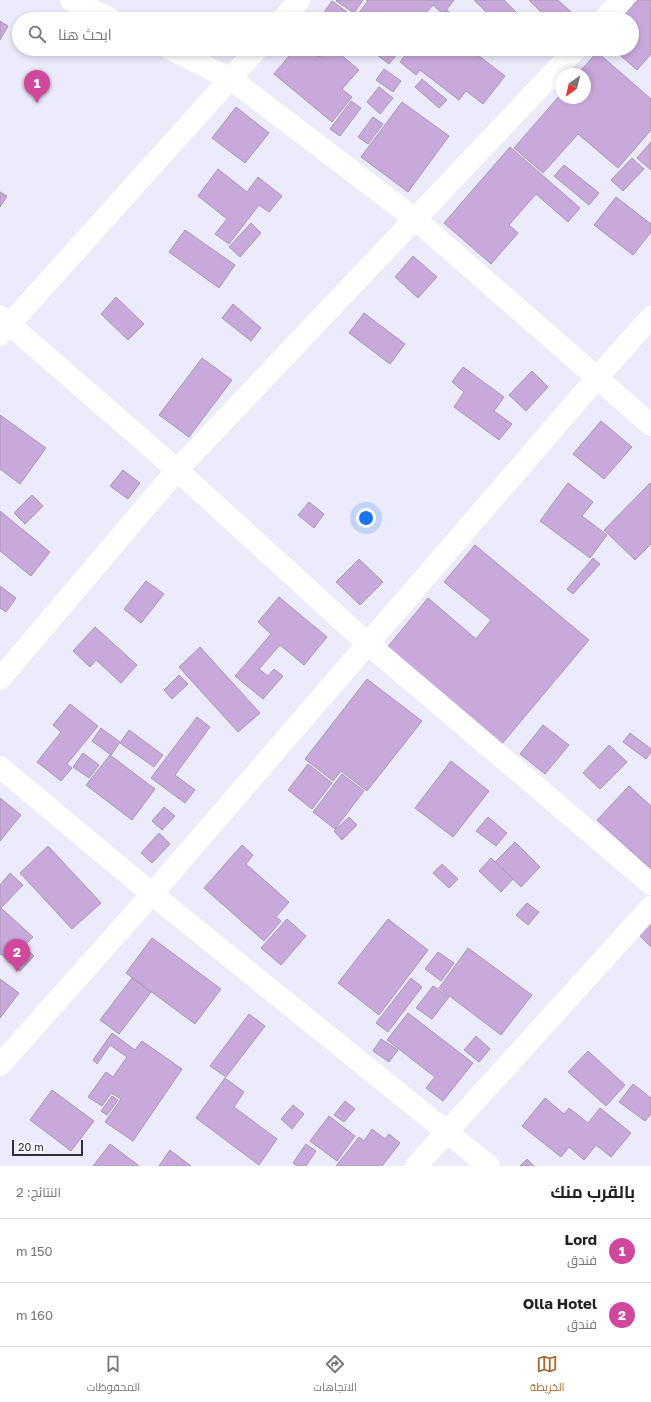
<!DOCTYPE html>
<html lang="ar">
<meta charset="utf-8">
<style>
body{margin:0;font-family:"Golos Text",Cairo,sans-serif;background:#f2f2f2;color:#222;direction:rtl}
.compass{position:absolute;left:555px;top:68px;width:36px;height:36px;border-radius:50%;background:#fff;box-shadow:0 2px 6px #0003;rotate:215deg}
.scale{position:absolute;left:12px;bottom:10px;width:71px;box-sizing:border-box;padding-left:4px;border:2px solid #302f3a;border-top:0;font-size:11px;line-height:14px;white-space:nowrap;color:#302f3a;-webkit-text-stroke:3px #f9f9ff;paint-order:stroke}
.you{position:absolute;left:366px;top:518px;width:14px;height:14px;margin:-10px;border:3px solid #fff;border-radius:50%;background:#1a73e8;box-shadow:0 0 0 6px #1a73e833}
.badge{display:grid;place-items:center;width:26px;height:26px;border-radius:50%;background:#a76730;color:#fff;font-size:13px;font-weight:700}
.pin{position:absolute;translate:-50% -33px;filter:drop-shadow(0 1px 2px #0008)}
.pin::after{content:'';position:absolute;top:21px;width:14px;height:12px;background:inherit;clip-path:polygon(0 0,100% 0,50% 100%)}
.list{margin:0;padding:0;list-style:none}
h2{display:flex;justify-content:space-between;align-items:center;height:52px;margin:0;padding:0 16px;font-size:17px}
h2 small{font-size:13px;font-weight:400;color:#767676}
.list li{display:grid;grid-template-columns:26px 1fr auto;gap:12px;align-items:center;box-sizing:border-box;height:64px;padding:0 16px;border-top:1px solid #e0e0e0}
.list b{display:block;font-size:15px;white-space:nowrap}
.list p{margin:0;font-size:13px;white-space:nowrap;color:#767676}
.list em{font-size:13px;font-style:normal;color:#767676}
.icon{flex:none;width:22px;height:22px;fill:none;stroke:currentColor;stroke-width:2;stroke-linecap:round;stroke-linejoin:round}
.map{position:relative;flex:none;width:651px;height:1166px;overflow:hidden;direction:ltr}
.search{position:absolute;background:#fff;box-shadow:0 2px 6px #0003;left:12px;right:12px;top:12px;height:44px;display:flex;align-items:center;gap:10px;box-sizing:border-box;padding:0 14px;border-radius:22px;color:#767676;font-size:15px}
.sheet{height:180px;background:#fff}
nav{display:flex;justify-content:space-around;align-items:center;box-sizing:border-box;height:56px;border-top:1px solid #e0e0e0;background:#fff;font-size:11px;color:#767676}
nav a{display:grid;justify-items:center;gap:2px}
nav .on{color:#a76730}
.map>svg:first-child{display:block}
</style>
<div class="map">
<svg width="651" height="1166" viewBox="0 0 651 1166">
<rect width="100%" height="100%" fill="#ebebfb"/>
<g fill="#c9a9db" stroke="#a899b0">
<path d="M 337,0 L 363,0 L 354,13 L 336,1 Z"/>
<path d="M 366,0 L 454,0 L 443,14 L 433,5 L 426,13 L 435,19 L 354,19 L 368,1 Z"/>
<path d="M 474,0 L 504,0 L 519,15 L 515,19 L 493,19 Z"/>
<path d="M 529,0 L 558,0 L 571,12 L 564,19 L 548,19 Z"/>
<path d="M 638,0 L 651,0 L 651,54 L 637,70 L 613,49 L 632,49 L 632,19 L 621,19 Z"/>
<path d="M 332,1 L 347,12 L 342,19 L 321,19 L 320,18 Z"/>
<path d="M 447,10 L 458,19 L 441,19 Z"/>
<path d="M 0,21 L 8,26 L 0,40 Z"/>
<path d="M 295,49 L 311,49 L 320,57 L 326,49 L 334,49 L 359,70 L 342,89 L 352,97 L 332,122 L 274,74 Z"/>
<path d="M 369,49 L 401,49 L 389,64 Z"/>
<path d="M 410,49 L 470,49 L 505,76 L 483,104 L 466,91 L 459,100 L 420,70 L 416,75 L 400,62 Z"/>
<path d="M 597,52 L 651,99 L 651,130 L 618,168 L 578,134 L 543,173 L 514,148 L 561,94 L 561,98 L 585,98 L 585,74 L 578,74 Z"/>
<path d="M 384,69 L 401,81 L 393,92 L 376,80 Z"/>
<path d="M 422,79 L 447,100 L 439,108 L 415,87 Z"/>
<path d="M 379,87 L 393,98 L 380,114 L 367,102 Z"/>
<path d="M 351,101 L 361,108 L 340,136 L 330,129 Z"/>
<path d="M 402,102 L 449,136 L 408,192 L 361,157 Z"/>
<path d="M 236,107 L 269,133 L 245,163 L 212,138 Z"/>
<path d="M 373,117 L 383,124 L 368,144 L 358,137 Z"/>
<path d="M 651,142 L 651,170 L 637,158 Z"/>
<path d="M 510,147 L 580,208 L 568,222 L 536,194 L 509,225 L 518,233 L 491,264 L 444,223 Z"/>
<path d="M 632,158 L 644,169 L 623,191 L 611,180 Z"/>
<path d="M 564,165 L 599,193 L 589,205 L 554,176 Z"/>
<path d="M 218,169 L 247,192 L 258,177 L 282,196 L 269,212 L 259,205 L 229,244 L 215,234 L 227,219 L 198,196 Z"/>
<path d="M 0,192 L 7,196 L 0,207 Z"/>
<path d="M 616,197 L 651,224 L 651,232 L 633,255 L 594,225 Z"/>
<path d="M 251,223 L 261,233 L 240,257 L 229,247 Z"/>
<path d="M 185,230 L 235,265 L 219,288 L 169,252 Z"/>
<path d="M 413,256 L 437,277 L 418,298 L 395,277 Z"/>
<path d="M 116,297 L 144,324 L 128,340 L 101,314 Z"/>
<path d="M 233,304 L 261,328 L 251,341 L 222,318 Z"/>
<path d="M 364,313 L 405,344 L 390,364 L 349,333 Z"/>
<path d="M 202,358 L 232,380 L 189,437 L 159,415 Z"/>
<path d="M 463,367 L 504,397 L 494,411 L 512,424 L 499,440 L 454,407 L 464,392 L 452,382 Z"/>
<path d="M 532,371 L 548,387 L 526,411 L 509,395 Z"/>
<path d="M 0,415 L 46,448 L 20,484 L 0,469 Z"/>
<path d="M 601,421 L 632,447 L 604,479 L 573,454 Z"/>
<path d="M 123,470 L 140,483 L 128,499 L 110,486 Z"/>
<path d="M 568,483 L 593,502 L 582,516 L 607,535 L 590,558 L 540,521 Z"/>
<path d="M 650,483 L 651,484 L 651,544 L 635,560 L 604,530 Z"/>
<path d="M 32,495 L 43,506 L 25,524 L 14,513 Z"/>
<path d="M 309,502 L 324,514 L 314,528 L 298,515 Z"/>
<path d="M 0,511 L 50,552 L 31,576 L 0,551 Z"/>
<path d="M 475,545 L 589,640 L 501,745 L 386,649 L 428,598 L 476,639 L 491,620 L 444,582 Z"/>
<path d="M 593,558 L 600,564 L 573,594 L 567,589 Z"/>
<path d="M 359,559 L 383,582 L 360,605 L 336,582 Z"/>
<path d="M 146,581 L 164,594 L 141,623 L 124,609 Z"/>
<path d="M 0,586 L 16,598 L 6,612 L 0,608 Z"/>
<path d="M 279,597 L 327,637 L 304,665 L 280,645 L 259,669 L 268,676 L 274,669 L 283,676 L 263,699 L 235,676 L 271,634 L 258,622 Z"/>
<path d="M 95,627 L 137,665 L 121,683 L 96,660 L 90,667 L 73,651 Z"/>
<path d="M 200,647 L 260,713 L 238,732 L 179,667 Z"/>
<path d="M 179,675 L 188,684 L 172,699 L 164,690 Z"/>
<path d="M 367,679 L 422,721 L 367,791 L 341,771 L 333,781 L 305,759 Z"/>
<path d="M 70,704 L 98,726 L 67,764 L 72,768 L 61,781 L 37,762 L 61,732 L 53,725 Z"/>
<path d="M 197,717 L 210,727 L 175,775 L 195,790 L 185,803 L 151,778 Z"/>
<path d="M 543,725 L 569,745 L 545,774 L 520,754 Z"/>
<path d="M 101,728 L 120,742 L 111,755 L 92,741 Z"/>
<path d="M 129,730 L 163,755 L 154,767 L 120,743 Z"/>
<path d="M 630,733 L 651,749 L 651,752 L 646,759 L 623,742 Z"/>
<path d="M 609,745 L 627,762 L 600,789 L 583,773 Z"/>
<path d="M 83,753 L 99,765 L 89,778 L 73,767 Z"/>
<path d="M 110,755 L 155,789 L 132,820 L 86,785 Z"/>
<path d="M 451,761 L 489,791 L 453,837 L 415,808 Z"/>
<path d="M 308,764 L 332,783 L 312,809 L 288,790 Z"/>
<path d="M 342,774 L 364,791 L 335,829 L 313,812 Z"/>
<path d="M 629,786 L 651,806 L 651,869 L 597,820 Z"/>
<path d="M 0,798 L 21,815 L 0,841 Z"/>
<path d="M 164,807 L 175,816 L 162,830 L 152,821 Z"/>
<path d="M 349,817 L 357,825 L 342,840 L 334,831 Z"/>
<path d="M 488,817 L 507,833 L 496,846 L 476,831 Z"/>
<path d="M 159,833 L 170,844 L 152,863 L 141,853 Z"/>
<path d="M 515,842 L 540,867 L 521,887 L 495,862 Z"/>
<path d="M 242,845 L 253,855 L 246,864 L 289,902 L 276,917 L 281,921 L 264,941 L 204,888 Z"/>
<path d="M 48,846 L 101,903 L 72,929 L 20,873 Z"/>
<path d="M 491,858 L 513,879 L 501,892 L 479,871 Z"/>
<path d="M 442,864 L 458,879 L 449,888 L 433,873 Z"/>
<path d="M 10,873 L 23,885 L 1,908 L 33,937 L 24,946 L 34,956 L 20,971 L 1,954 L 0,955 L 0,885 Z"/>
<path d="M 527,903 L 539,912 L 528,925 L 516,915 Z"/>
<path d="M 287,919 L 306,936 L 281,965 L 261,948 Z"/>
<path d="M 388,919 L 428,950 L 379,1015 L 338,983 Z"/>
<path d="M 651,920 L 651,947 L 637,933 Z"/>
<path d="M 152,938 L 221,989 L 195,1024 L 126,973 Z"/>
<path d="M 468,948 L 532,995 L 501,1035 L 439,988 Z"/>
<path d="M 438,952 L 454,963 L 441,981 L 425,969 Z"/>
<path d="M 132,978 L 151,992 L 119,1034 L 100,1020 Z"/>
<path d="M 411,978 L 422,987 L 388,1032 L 376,1023 Z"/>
<path d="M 0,979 L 19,993 L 0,1018 Z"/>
<path d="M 433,986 L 449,997 L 432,1019 L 416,1008 Z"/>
<path d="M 408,1013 L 473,1063 L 443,1101 L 426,1088 L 435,1077 L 387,1040 Z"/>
<path d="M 249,1014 L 265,1026 L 226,1077 L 210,1066 Z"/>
<path d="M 112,1033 L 135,1050 L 142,1041 L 182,1069 L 133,1141 L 105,1122 L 121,1099 L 111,1093 L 102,1106 L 88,1097 L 106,1072 L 113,1077 L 127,1057 L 110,1045 L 97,1064 L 93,1060 Z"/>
<path d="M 476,1036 L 490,1049 L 479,1062 L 464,1050 Z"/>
<path d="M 381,1039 L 398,1050 L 389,1062 L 373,1051 Z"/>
<path d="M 588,1051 L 625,1085 L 606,1106 L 568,1072 Z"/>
<path d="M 225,1078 L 244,1092 L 234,1107 L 277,1139 L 259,1165 L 196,1118 Z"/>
<path d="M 633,1084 L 651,1098 L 651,1114 L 645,1121 L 619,1102 Z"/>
<path d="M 52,1090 L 94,1121 L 71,1151 L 30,1120 Z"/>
<path d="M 112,1096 L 118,1100 L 107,1115 L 101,1111 Z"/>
<path d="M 545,1098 L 564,1114 L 569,1108 L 588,1123 L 600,1108 L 631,1133 L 611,1157 L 596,1145 L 584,1160 L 569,1147 L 561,1157 L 522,1126 Z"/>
<path d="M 345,1101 L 355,1109 L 344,1122 L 334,1115 Z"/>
<path d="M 293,1105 L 304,1114 L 292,1129 L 281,1119 Z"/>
<path d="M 329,1116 L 355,1136 L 337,1161 L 310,1141 Z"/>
<path d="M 372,1129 L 385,1139 L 389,1134 L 400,1143 L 382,1166 L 336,1166 L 359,1137 L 364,1141 Z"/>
<path d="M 110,1144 L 138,1165 L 138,1166 L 93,1166 Z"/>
<path d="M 306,1144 L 316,1151 L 306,1166 L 297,1166 L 293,1163 Z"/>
<path d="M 170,1150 L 191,1166 L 159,1166 Z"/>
<path d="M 527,1159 L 534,1166 L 520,1166 Z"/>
</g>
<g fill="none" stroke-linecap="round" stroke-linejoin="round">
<g stroke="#fff" stroke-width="22">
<path d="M 283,19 L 299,0"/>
<path d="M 604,19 L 622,0"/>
<path d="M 0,316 L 177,470 L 367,643 L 651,884"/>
<path d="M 0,335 L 257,49"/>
<path d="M 0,679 L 177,470 L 576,49"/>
<path d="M 0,767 L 152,894 L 489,1166"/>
<path d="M 0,1065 L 152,894 L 596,379 L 651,317"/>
<path d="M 416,1166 L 651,907"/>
</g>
<g stroke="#fff" stroke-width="22">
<path d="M 71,0 L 110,19"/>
<path d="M 170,49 L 231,79 L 415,219 L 651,425"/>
</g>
</g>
</svg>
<svg class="compass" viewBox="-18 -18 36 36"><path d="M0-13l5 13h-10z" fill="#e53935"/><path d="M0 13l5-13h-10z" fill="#767676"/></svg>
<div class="scale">20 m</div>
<div class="you"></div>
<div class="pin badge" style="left:37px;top:103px;background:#d1479c">1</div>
<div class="pin badge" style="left:17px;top:972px;background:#d1479c">2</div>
<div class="search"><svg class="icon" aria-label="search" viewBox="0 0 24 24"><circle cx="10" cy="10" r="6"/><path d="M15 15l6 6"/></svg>ابحث هنا</div>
</div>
<section class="sheet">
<h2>بالقرب منك<small>النتائج: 2</small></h2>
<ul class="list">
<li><span class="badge" style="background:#d1479c">1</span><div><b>Lord</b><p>فندق</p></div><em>150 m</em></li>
<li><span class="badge" style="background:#d1479c">2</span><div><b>Olla Hotel</b><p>فندق</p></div><em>160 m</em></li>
</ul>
</section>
<nav>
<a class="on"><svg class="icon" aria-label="map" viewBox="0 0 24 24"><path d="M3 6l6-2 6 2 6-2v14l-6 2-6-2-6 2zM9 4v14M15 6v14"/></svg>الخريطة</a>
<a><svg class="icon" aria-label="directions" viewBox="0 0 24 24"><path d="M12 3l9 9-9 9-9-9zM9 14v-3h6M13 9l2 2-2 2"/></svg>الاتجاهات</a>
<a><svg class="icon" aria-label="saved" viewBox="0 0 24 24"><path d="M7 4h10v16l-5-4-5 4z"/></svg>المحفوظات</a>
</nav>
